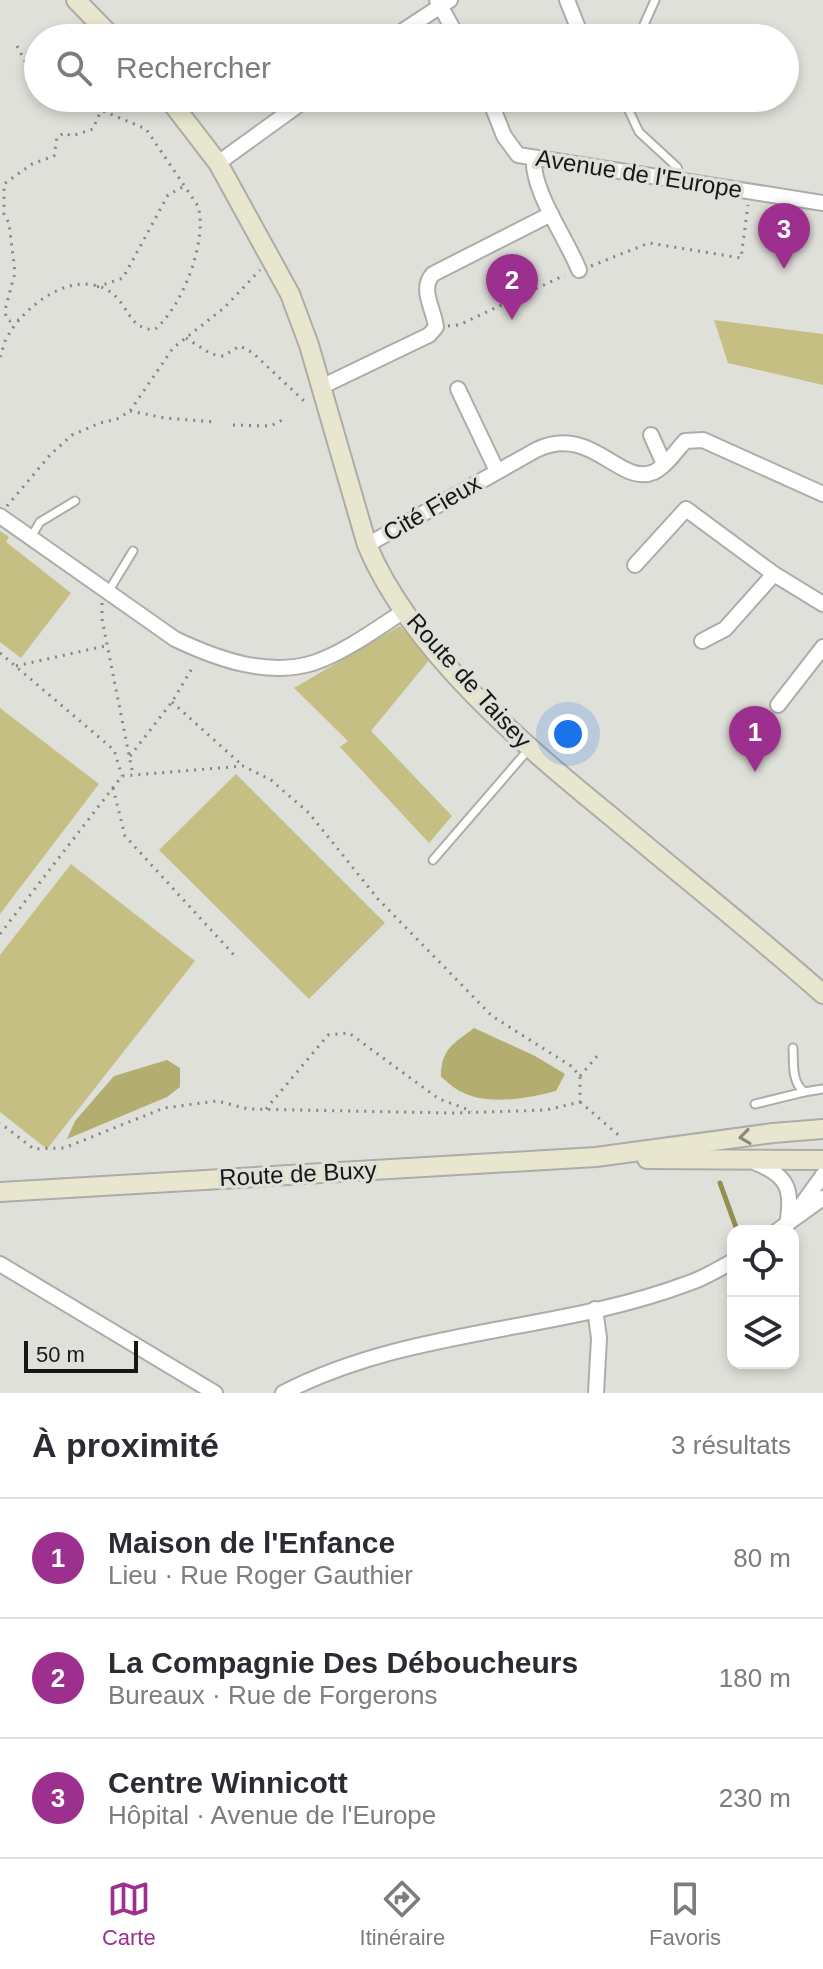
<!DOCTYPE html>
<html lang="fr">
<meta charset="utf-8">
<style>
body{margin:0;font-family:Helvetica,sans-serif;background:#f2f2f3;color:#2b2b33}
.controls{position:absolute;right:24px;bottom:24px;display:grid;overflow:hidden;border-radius:16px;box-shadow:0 4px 12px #0003}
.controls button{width:72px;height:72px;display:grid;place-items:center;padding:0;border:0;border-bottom:2px solid #e1e1e2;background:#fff;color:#2b2b33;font:40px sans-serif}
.scale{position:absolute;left:24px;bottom:20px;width:114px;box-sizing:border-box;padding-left:8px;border:4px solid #171715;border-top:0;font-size:22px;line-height:28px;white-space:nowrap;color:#171715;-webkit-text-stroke:6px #e0e0da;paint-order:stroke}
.you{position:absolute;left:568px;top:734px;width:28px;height:28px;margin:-20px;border:6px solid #fff;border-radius:50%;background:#1a73e8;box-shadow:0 0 0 12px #1a73e833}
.badge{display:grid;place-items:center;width:52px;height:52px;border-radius:50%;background:#9d2f8f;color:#fff;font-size:26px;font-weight:700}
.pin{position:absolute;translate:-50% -66px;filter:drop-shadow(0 2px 4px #0008)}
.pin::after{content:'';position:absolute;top:42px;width:28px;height:24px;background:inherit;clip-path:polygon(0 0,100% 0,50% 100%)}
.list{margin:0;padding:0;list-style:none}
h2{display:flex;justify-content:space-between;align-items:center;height:104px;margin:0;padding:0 32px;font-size:34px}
h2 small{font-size:26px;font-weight:400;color:#7c7c81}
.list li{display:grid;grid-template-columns:52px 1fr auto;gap:24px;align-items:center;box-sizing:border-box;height:120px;padding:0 32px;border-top:2px solid #e1e1e2}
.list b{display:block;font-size:30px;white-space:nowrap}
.list p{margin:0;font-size:26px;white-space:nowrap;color:#7c7c81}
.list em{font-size:26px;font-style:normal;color:#7c7c81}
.icon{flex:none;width:44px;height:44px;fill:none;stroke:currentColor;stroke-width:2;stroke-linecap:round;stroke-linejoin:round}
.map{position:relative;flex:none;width:823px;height:1393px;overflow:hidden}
.search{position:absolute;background:#fff;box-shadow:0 4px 12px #0003;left:24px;right:24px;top:24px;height:88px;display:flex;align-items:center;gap:20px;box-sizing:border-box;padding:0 28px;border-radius:44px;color:#7c7c81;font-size:30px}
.sheet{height:464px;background:#fff}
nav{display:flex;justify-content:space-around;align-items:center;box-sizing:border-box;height:112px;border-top:2px solid #e1e1e2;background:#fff;font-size:22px;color:#7c7c81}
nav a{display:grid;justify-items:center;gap:4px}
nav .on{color:#9d2f8f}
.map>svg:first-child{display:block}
</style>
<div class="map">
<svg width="823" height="1393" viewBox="0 0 823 1393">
<rect width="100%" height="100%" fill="#e0e0da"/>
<g fill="#c5bf83">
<path d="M 714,320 L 823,334 L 823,385 L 728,363 Z"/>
<path d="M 0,531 L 9,537 L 6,542 L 71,593 L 21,658 L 0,642 Z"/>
<path d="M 400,626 L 430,659 L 371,731 L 452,816 L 429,843 L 340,747 L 348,741 L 294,688 Z"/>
<path d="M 0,708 L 99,784 L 0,914 Z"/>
<path d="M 236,774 L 385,923 L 309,999 L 159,850 Z"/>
<path d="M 71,864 L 195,961 L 47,1149 L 0,1112 L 0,955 Z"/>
</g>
<g fill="#b3ad6f">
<path d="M 474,1028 L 535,1056 L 565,1074 L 556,1091 C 529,1098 488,1106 462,1092 C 454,1089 448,1082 441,1077 C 441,1049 453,1044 474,1028 Z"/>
<path d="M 167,1060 L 180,1068 L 180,1087 L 167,1097 L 67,1139 L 75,1121 L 114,1076 Z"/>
</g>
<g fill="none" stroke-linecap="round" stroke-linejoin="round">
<path stroke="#938e51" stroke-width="5" d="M 720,1183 L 737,1230"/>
<g stroke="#adaca8" stroke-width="11">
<g id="lane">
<path d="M 638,38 L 655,0"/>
<path d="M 623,98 L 639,132 L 677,167 L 682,181"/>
<path d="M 31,537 L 40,522 L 75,501"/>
<path d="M 108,592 L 133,551"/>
<path d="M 433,860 L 528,750"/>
<path d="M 793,1048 C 794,1063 791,1081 804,1092 L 823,1089"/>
<path d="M 755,1104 L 804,1092"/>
</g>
</g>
<g stroke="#adaca8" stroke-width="18">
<g id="street">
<path d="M 437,0 L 458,38"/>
<path d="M 567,0 L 582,38"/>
<path d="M 392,38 L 450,0"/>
<path d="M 489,98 L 504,136 L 518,155 L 823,203"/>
<path d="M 534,158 C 531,190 567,239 579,270"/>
<path d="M 218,163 L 308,98"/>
<path d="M 321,387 L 429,335 L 436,327 C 434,309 419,289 433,274 L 551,214"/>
<path d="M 458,389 L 497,471"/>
<path d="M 651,435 L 664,464"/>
<path d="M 0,516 L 175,639 C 217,659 267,677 313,663 C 342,654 378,628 404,611"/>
<path d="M 367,545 L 536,450 C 592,423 619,487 654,472 C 666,466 676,451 685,441 L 703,440 L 823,494"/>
<path d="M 635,565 L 686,509 L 774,574 L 823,604"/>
<path d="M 702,641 L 725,629 L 774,574"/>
<path d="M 778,705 L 823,647"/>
<path d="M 756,1163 C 789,1176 793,1191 787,1225"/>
<path d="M 790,1221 L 823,1175"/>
<path d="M 777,1231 L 823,1198"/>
<path d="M 0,1264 L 215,1393"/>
<path d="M 595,1309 L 599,1338 L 596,1393"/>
<path d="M 283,1393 C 411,1327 557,1333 689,1283 C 704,1278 719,1269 733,1261"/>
</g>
</g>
<g stroke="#adaca8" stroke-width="22">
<g id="secondary">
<path d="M 76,0 L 113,38"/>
<path d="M 168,98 L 218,163 L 290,294 L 309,345 L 367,545 C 412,652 525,746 613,818 C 683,877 754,933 823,994"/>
<path d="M 647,1159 L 823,1160"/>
<path d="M 0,1192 L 596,1157 L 773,1133 L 823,1129"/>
</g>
</g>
<g stroke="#858581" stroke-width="3" stroke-dasharray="2 6" stroke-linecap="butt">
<path d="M 17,46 L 38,86"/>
<path d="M 591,266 L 649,243 L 741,258 L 748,205"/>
<path d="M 97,287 L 123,278 L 168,195 L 186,185"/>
<path d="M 19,320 L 10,321 L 6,317 L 5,310 L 15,273 L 9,223 L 4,214 L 4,184 L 32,164 L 54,156 L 57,137 L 64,133 L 72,136 L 93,129 L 101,110 L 90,98"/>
<path d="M 448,326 L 459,325 L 565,275"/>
<path d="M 186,338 L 211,354 L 223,356 L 240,346 L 253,353 L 304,401"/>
<path d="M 0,357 C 3,350 4,340 9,334 C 27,304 73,269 109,291 C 130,305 126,327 154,330 C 182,308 208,241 198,206 L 146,129 L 101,110"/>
<path d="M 130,411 L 165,418 L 214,422"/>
<path d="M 233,425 L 271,426 L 282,420"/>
<path d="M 7,506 L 50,455 L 72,435 L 100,423 L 117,419 L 130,411 L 173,348 L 224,308 L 260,270"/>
<path d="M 102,603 L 102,619 L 133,775"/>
<path d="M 0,653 L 114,750 L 122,776"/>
<path d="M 16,666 L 105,646"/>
<path d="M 172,702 L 243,766"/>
<path d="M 130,756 L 172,702 L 194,665"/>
<path d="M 113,788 L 125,836 L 234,955"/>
<path d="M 0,934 L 122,776 L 243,766 L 271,780 L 309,813 L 378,899 L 492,1016 L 571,1066 L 580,1076 L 580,1102 L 546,1110 L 451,1113 L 248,1109 L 217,1101 L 164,1108 L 64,1148 L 34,1149 L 0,1123"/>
<path d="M 580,1076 L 598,1055"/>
<path d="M 580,1102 L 622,1138"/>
<path d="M 266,1109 L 328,1035 L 349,1033 L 439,1099 L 472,1111"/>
</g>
<use href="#lane" stroke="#fff" stroke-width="7"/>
<use href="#street" stroke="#fff" stroke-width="14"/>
<use href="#secondary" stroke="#e8e6ce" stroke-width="18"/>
</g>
<defs><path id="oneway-chevron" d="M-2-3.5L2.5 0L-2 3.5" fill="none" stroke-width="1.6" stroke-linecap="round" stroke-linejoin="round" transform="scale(2)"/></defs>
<use stroke="#8a897b" href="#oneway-chevron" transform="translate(745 1137) rotate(172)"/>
<g text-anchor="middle" stroke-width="7" stroke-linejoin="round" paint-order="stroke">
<g font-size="24" fill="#171715" stroke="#e0e0da">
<text transform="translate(639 174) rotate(9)" y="8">Avenue de l'Europe</text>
<text transform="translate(432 508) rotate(-30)" y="8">Cité Fieux</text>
<text transform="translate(469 681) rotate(48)" y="8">Route de Taisey</text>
<text transform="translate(298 1174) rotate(-3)" y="8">Route de Buxy</text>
</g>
</g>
</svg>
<div class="controls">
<button><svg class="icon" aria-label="locate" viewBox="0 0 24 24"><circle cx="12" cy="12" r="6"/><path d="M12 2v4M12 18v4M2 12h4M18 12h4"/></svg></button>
<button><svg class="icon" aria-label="layers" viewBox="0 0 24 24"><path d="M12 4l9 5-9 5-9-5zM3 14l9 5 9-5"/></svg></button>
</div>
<div class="scale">50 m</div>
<div class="you"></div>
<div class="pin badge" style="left:755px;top:772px">1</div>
<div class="pin badge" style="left:512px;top:320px">2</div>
<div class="pin badge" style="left:784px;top:269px">3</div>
<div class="search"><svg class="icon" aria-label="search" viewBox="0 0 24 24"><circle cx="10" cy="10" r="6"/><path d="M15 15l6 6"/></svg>Rechercher</div>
</div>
<section class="sheet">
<h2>À proximité<small>3 résultats</small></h2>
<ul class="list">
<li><span class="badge">1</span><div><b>Maison de l'Enfance</b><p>Lieu · Rue Roger Gauthier</p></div><em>80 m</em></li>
<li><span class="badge">2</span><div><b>La Compagnie Des Déboucheurs</b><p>Bureaux · Rue de Forgerons</p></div><em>180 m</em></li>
<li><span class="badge">3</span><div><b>Centre Winnicott</b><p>Hôpital · Avenue de l'Europe</p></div><em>230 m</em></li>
</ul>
</section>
<nav>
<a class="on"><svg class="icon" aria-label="map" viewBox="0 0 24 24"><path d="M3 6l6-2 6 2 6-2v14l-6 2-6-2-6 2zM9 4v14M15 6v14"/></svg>Carte</a>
<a><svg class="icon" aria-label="directions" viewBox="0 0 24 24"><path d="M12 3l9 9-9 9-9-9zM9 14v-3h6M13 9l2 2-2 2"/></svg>Itinéraire</a>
<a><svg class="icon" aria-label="saved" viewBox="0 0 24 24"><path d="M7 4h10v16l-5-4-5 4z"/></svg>Favoris</a>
</nav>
